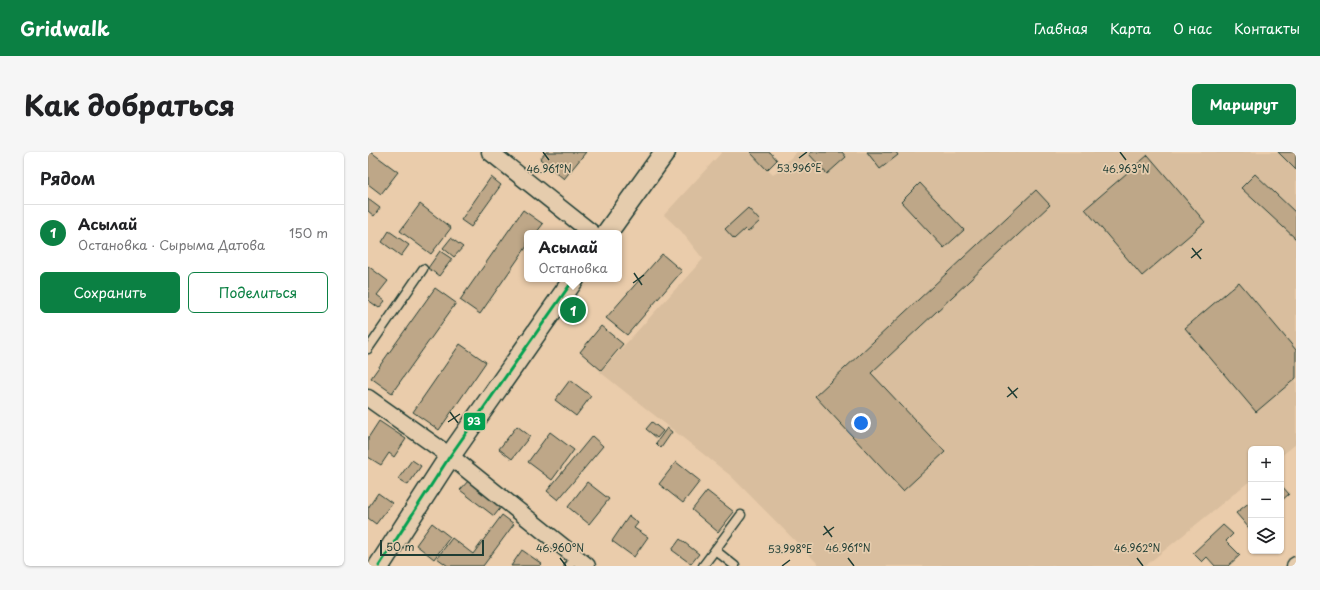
<!DOCTYPE html>
<html lang="ru">
<meta charset="utf-8">
<style>
body{margin:0;font-family:"Playpen Sans",sans-serif;background:#f6f6f6;color:#202124}
.controls{position:absolute;right:12px;bottom:12px;display:grid;overflow:hidden;border-radius:6px;box-shadow:0 1px 3px #0004}
.controls button{width:36px;height:36px;display:grid;place-items:center;padding:0;border:0;border-bottom:1px solid #e0e0e0;background:#fff;color:#202124;font:20px sans-serif}
.scale{position:absolute;left:12px;bottom:10px;width:104px;box-sizing:border-box;padding-left:4px;border:2px solid #1f3d34;border-top:0;font-size:11px;line-height:14px;white-space:nowrap;color:#1f3d34;-webkit-text-stroke:3px #e5ccad;paint-order:stroke}
.you{position:absolute;left:493px;top:271px;width:14px;height:14px;margin:-10px;border:3px solid #fff;border-radius:50%;background:#1a73e8;box-shadow:0 0 0 6px #1a73e833}
.badge{display:grid;place-items:center;width:26px;height:26px;border-radius:50%;background:#0b8043;color:#fff;font-size:13px;font-weight:700}
.pin{position:absolute;translate:-50% -50%;border:2px solid #fff;box-shadow:0 1px 4px #0006}
.popup{position:absolute;left:156px;top:78px;width:98px;height:52px;box-sizing:border-box;display:grid;place-content:center;border-radius:6px;background:#fff;filter:drop-shadow(0 1px 3px #0005);font-size:13px;white-space:nowrap;color:#757577}
.popup b{font-size:15px;color:#202124}
.popup::after{content:'';position:absolute;left:50%;top:100%;margin-left:-8px;border:8px solid transparent;border-top-color:#fff}
.list{margin:0;padding:0;list-style:none}
h2{display:flex;justify-content:space-between;align-items:center;height:52px;margin:0;padding:0 16px;font-size:17px}
h2 small{font-size:13px;font-weight:400;color:#757577}
.list li{display:grid;grid-template-columns:26px 1fr auto;gap:12px;align-items:center;box-sizing:border-box;height:56px;padding:0 16px;border-top:1px solid #e0e0e0}
.list b{display:block;font-size:15px;white-space:nowrap}
.list p{margin:0;font-size:13px;white-space:nowrap;color:#757577}
.list em{font-size:13px;font-style:normal;color:#757577}
.actions{display:flex;gap:8px;padding:12px 16px}
.actions a{flex:1;padding:9px 0;border:1px solid #0b8043;border-radius:6px;text-align:center;font-size:14px;color:#0b8043}
.actions .main{background:#0b8043;color:#fff}
.icon{flex:none;width:22px;height:22px;fill:none;stroke:currentColor;stroke-width:2;stroke-linecap:round;stroke-linejoin:round}
.map{position:relative;flex:none;width:928px;height:414px;overflow:hidden;border-radius:6px}
header{display:flex;align-items:center;gap:24px;box-sizing:border-box;height:56px;padding:0 20px;background:#0b8043;color:#fff}
header strong{font-size:19px}
nav{display:flex;gap:22px;margin-inline-start:auto;font-size:14px}
.intro{display:flex;align-items:center;justify-content:space-between;box-sizing:border-box;height:96px;padding:0 24px}
h1{margin:0;font-size:28px}
.button{padding:10px 18px;border-radius:6px;background:#0b8043;color:#fff;font-size:14px;font-weight:700}
main{display:flex;gap:24px;padding:0 24px}
aside{flex:1;background:#fff;border-radius:6px;box-shadow:0 1px 3px #0004}
.map>svg:first-child{display:block}
</style>
<header>
<strong>Gridwalk</strong>
<nav><a>Главная</a><a>Карта</a><a>О нас</a><a>Контакты</a></nav>
</header>
<div class="intro"><h1>Как добраться</h1><a class="button">Маршрут</a></div>
<main>
<aside>
<h2>Рядом<small></small></h2>
<ul class="list">
<li><span class="badge">1</span><div><b>Асылай</b><p>Остановка · Сырыма Датова</p></div><em>150 m</em></li>
</ul>
<div class="actions"><a class="main">Сохранить</a><a>Поделиться</a></div>
</aside>
<div class="map">
<svg width="928" height="414" viewBox="0 0 928 414">
<rect width="100%" height="100%" fill="#eaccab"/>
<filter id="ink" filterUnits="userSpaceOnUse"><feTurbulence type="fractalNoise" baseFrequency=".025" numOctaves="2"/><feDisplacementMap in="SourceGraphic" scale="8" xChannelSelector="R" yChannelSelector="G"/><feConvolveMatrix kernelMatrix="1 2 1 2 8 2 1 2 1" color-interpolation-filters="sRGB"/></filter>
<g filter="url(#ink)">
<path fill="#d9be9e" d="M 354,0 L 381,0 L 405,23 L 429,0 L 928,0 L 928,292 L 913,304 L 913,297 L 883,297 L 883,328 L 777,414 L 452,414 L 363,324 L 232,220 L 335,107 L 313,79 L 296,63 Z"/>
<g fill="#bea788" stroke="#1f3d34">
<path d="M 0,0 L 3,0 L 30,20 L 13,42 L 0,32 Z"/>
<path d="M 178,0 L 218,0 L 196,27 L 172,7 Z"/>
<path d="M 382,0 L 402,0 L 409,8 L 399,18 Z"/>
<path d="M 444,0 L 474,0 L 478,5 L 459,22 L 441,2 Z"/>
<path d="M 499,0 L 528,0 L 530,3 L 512,17 Z"/>
<path d="M 910,0 L 928,0 L 928,18 Z"/>
<path d="M 780,3 L 837,70 L 774,124 L 717,57 Z"/>
<path d="M 887,22 L 928,61 L 928,87 L 873,36 Z"/>
<path d="M 123,25 L 133,33 L 103,75 L 93,68 Z"/>
<path d="M 552,31 L 596,78 L 576,96 L 533,50 Z"/>
<path d="M 668,38 L 682,53 L 503,221 L 577,300 L 535,339 L 447,244 Z"/>
<path d="M 0,47 L 12,56 L 6,64 L 0,59 Z"/>
<path d="M 52,52 L 83,76 L 63,102 L 32,79 Z"/>
<path d="M 380,56 L 392,69 L 380,80 L 377,77 L 366,87 L 357,77 Z"/>
<path d="M 155,58 L 175,72 L 168,81 L 159,81 L 159,94 L 112,162 L 92,148 Z"/>
<path d="M 21,79 L 41,93 L 33,104 L 14,90 Z"/>
<path d="M 83,86 L 95,95 L 86,105 L 75,96 Z"/>
<path d="M 72,99 L 84,107 L 71,124 L 60,116 Z"/>
<path d="M 294,102 L 314,119 L 259,183 L 238,166 Z"/>
<path d="M 0,114 L 20,129 L 9,143 L 17,149 L 11,156 L 0,148 Z"/>
<path d="M 871,130 L 928,198 L 928,226 L 888,260 L 817,176 Z"/>
<path d="M 67,136 L 88,151 L 24,241 L 3,226 Z"/>
<path d="M 233,174 L 255,192 L 233,218 L 212,200 Z"/>
<path d="M 92,192 L 118,210 L 71,278 L 45,260 Z"/>
<path d="M 202,228 L 223,244 L 208,264 L 187,248 Z"/>
<path d="M 11,269 L 38,287 L 26,305 L 21,301 L 13,313 L 0,305 L 0,286 Z"/>
<path d="M 284,270 L 295,279 L 289,286 L 278,277 Z"/>
<path d="M 149,274 L 162,284 L 144,307 L 131,297 Z"/>
<path d="M 299,276 L 304,280 L 293,296 L 288,291 Z"/>
<path d="M 182,280 L 206,298 L 184,328 L 160,310 Z"/>
<path d="M 224,284 L 235,294 L 190,348 L 179,339 Z"/>
<path d="M 44,308 L 53,314 L 40,333 L 30,327 Z"/>
<path d="M 308,310 L 332,329 L 315,351 L 291,332 Z"/>
<path d="M 101,328 L 135,353 L 126,364 L 92,338 Z"/>
<path d="M 219,330 L 241,347 L 221,372 L 200,355 Z"/>
<path d="M 913,333 L 921,342 L 913,349 Z"/>
<path d="M 339,339 L 366,360 L 350,380 L 324,358 Z"/>
<path d="M 10,341 L 24,351 L 8,372 L 0,366 L 0,356 Z"/>
<path d="M 883,349 L 883,375 L 881,376 L 868,361 Z"/>
<path d="M 134,363 L 146,372 L 115,414 L 80,414 L 69,406 L 84,386 L 105,402 Z"/>
<path d="M 261,364 L 270,371 L 266,376 L 280,385 L 266,405 L 244,389 Z"/>
<path d="M 64,371 L 82,385 L 66,407 L 48,393 Z"/>
<path d="M 855,373 L 865,382 L 858,389 L 872,403 L 860,414 L 847,414 L 839,405 L 834,410 L 825,401 Z"/>
<path d="M 312,387 L 331,402 L 323,412 L 304,398 Z"/>
<path d="M 154,398 L 174,412 L 172,414 L 143,414 Z"/>
</g>
<g fill="none" stroke-linecap="round" stroke-linejoin="round">
<g stroke="#1f3d34" stroke-width="11">
<g id="service">
<path d="M 0,197 L 55,117"/>
<path d="M 347,398 L 373,363"/>
<path d="M 201,414 L 208,405"/>
<path d="M 335,414 L 347,398 L 367,414"/>
</g>
</g>
<g stroke="#1f3d34" stroke-width="19">
<g id="minor">
<path d="M 122,0 L 224,81"/>
<path d="M 0,246 L 82,304 L 219,414"/>
<path d="M 927,414 L 928,413"/>
</g>
</g>
<g stroke="#1f3d34" stroke-width="23">
<g id="tertiary">
<path d="M 239,81 L 297,0"/>
<path d="M 11,414 L 82,304 L 206,127"/>
</g>
</g>
<use href="#service" stroke="#e5ccad" stroke-width="8"/>
<use href="#minor" stroke="#e5ccad" stroke-width="16"/>
<use href="#tertiary" stroke="#e5ccad" stroke-width="20"/>
<g stroke="#e5ccad" stroke-width="6">
<path id="bus-1" d="M 11,414 L 82,304 L 206,127"/>
</g>
<use href="#bus-1" stroke="#02a150" stroke-width="3"/>
</g>
</g>
<path fill="none" stroke="#1f3d34" stroke-width="1.5" d="M 175,0 L 181,8M 752,0 L 758,8M 431,6 L 439,0M 824,96 L 833,107M 823,106 L 834,97M 266,121 L 274,133M 265,131 L 276,123M 640,235 L 649,246M 639,245 L 650,236M 82,260 L 90,271M 80,270 L 92,262M 456,374 L 464,385M 455,383 L 466,375M 192,406 L 198,414M 480,406 L 486,414M 769,406 L 775,414M 414,414 L 422,408"/>
<g font-size="10" text-anchor="middle" fill="#1f3d34" stroke="#e5ccad" stroke-width="3.5" stroke-linejoin="round" paint-order="stroke">
<text x="431" y="20">53.996°E</text>
<text x="181" y="21">46.961°N</text>
<text x="758" y="21">46.963°N</text>
<text x="192" y="400">46.960°N</text>
<text x="480" y="400">46.961°N</text>
<text x="769" y="400">46.962°N</text>
<text x="422" y="401">53.998°E</text>
</g>
<rect stroke="#e5ccad" stroke-width="1.5" x="95" y="260" width="23" height="19" rx="4" fill="#02a150"/>
<g font-size="11" text-anchor="middle" font-weight="bold" fill="#fff">
<text x="106" y="273">93</text>
</g>
</svg>
<div class="controls">
<button>+</button>
<button>−</button>
<button><svg class="icon" aria-label="layers" viewBox="0 0 24 24"><path d="M12 4l9 5-9 5-9-5zM3 14l9 5 9-5"/></svg></button>
</div>
<div class="scale">50 m</div>
<div class="you"></div>
<div class="pin badge" style="left:205px;top:158px">1</div>
<div class="popup"><b>Асылай</b>Остановка</div>
</div>
</main>
